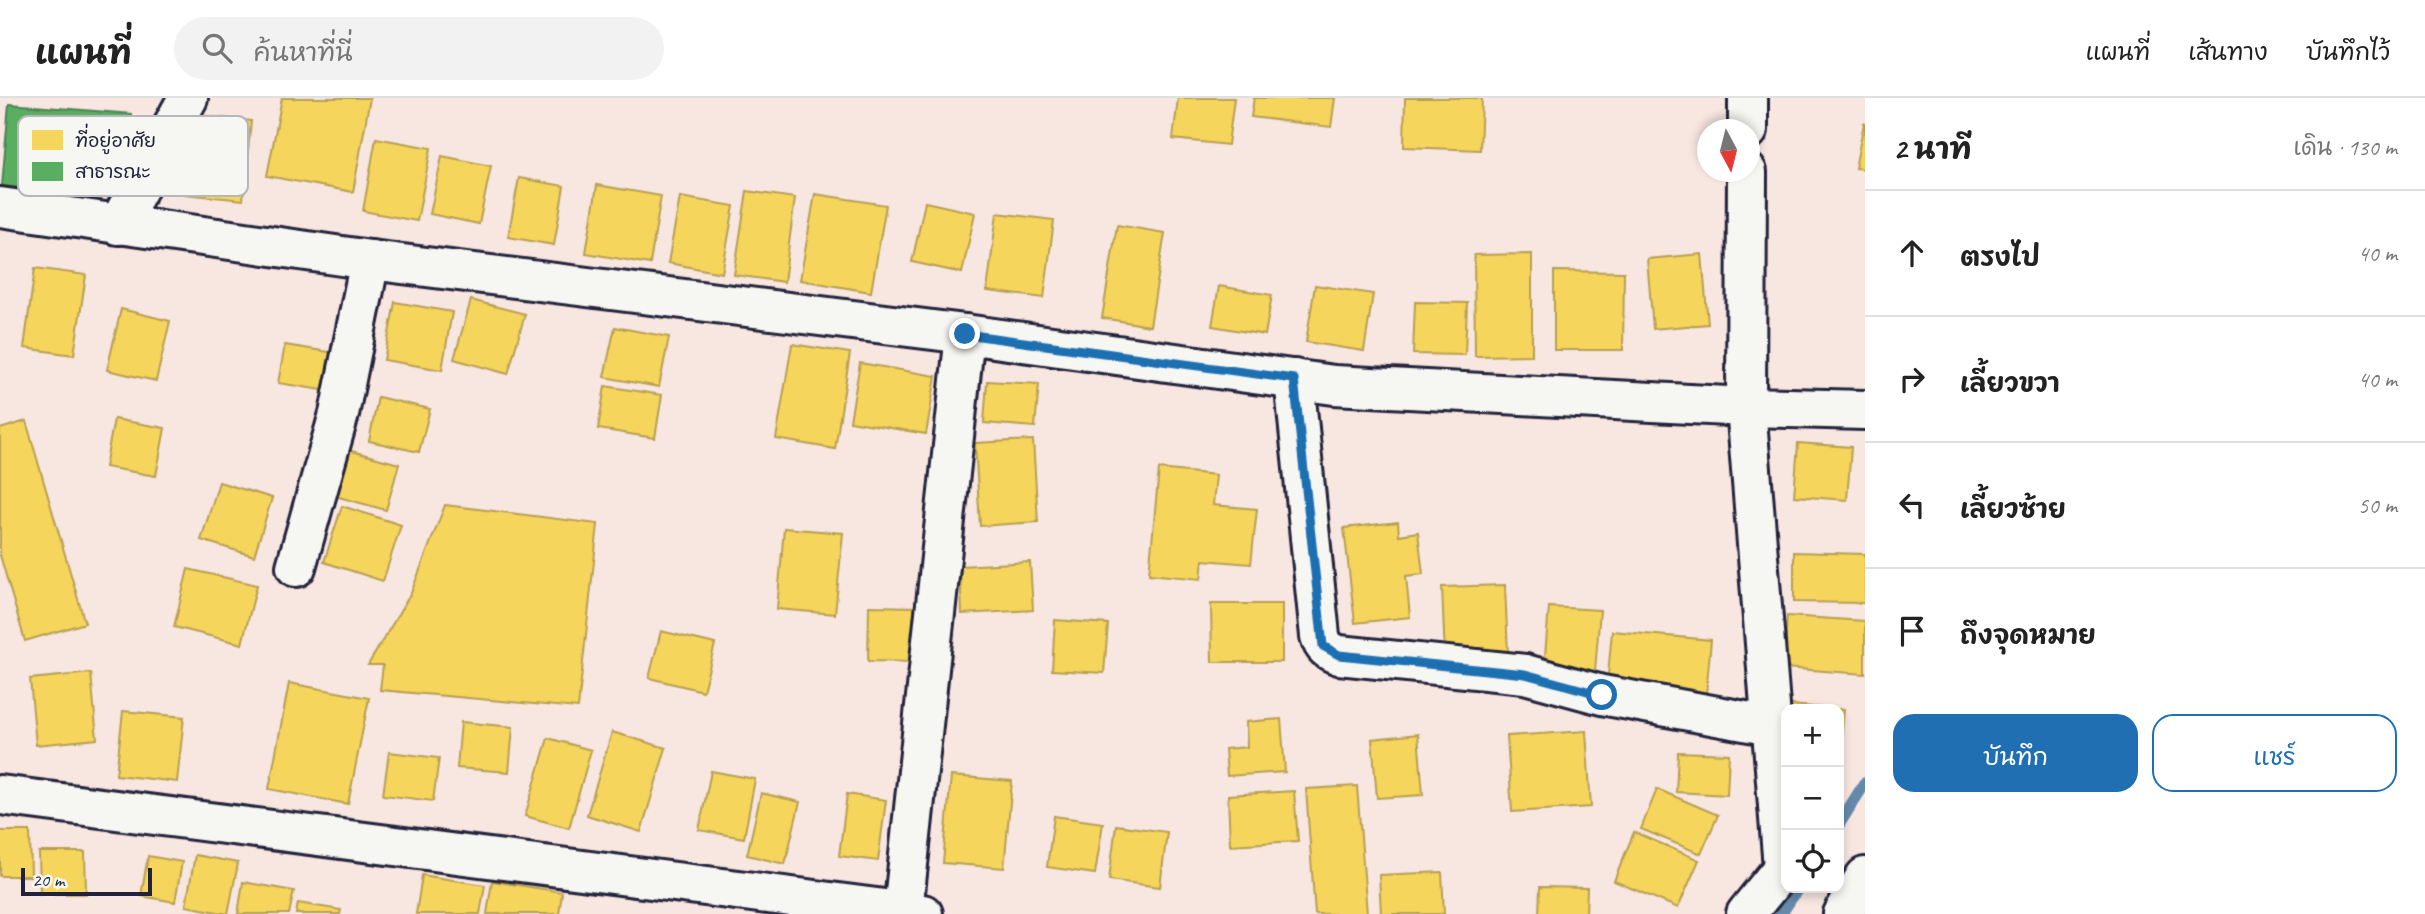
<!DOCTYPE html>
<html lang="th">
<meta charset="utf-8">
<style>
body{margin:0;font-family:Caveat,"Playpen Sans Thai",sans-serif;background:#f2f2f2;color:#222}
.controls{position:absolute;right:21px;bottom:21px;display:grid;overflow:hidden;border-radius:14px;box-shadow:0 4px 10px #0003}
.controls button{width:63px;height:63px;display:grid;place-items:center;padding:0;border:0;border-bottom:2px solid #e0e0e0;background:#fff;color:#222;font:35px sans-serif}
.compass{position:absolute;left:1697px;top:21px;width:63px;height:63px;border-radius:50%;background:#fff;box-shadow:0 4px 10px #0003;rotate:173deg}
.scale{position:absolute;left:21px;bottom:18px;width:131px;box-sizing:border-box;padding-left:7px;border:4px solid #22223b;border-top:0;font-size:19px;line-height:24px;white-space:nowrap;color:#22223b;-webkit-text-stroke:5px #f6f6f2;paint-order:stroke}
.stop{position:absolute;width:21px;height:21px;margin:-16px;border:5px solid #1f6fb2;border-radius:50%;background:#fff}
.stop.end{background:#1f6fb2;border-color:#fff;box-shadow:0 2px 7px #0008}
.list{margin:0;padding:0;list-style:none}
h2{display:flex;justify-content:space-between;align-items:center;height:91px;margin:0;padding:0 28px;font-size:30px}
h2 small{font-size:23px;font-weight:400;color:#767676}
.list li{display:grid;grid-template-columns:46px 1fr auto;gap:21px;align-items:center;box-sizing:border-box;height:126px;padding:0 28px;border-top:2px solid #e0e0e0}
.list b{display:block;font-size:26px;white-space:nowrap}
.list em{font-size:23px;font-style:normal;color:#767676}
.actions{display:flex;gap:14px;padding:21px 28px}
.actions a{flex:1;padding:16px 0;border:2px solid #1f6fb2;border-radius:21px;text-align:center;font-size:24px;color:#1f6fb2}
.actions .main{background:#1f6fb2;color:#fff}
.icon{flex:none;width:38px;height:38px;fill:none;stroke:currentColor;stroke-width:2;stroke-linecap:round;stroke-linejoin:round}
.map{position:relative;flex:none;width:1865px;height:816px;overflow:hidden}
header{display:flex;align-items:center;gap:42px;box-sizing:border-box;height:98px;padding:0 35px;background:#fff;border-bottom:2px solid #e0e0e0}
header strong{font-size:33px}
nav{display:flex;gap:38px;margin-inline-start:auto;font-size:24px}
.search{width:490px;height:63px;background:#f2f2f2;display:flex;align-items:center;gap:18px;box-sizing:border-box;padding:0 24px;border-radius:38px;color:#767676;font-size:26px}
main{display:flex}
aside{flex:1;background:#fff}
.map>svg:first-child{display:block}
</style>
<header>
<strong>แผนที่</strong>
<div class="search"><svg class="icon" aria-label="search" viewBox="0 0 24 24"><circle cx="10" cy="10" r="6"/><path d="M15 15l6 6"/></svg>ค้นหาที่นี่</div>
<nav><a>แผนที่</a><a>เส้นทาง</a><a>บันทึกไว้</a></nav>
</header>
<main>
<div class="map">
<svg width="1865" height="816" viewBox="0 0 1865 816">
<rect width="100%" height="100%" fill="#f8e6e1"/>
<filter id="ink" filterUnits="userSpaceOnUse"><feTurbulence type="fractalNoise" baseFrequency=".0143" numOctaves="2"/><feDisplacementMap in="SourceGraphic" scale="14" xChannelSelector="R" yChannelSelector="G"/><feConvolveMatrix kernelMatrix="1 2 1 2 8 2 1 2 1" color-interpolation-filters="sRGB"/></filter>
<g filter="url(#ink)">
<g fill="#f6d55c" stroke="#b69f52" stroke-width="2">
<path d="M 282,0 L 370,0 L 353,94 L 267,78 Z"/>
<path d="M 1178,0 L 1234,0 L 1228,47 L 1173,41 Z"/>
<path d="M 1254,0 L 1335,0 L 1331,29 L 1251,19 Z"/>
<path d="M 1405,0 L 1482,0 L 1480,52 L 1404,49 Z"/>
<path d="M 194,17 L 251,23 L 243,102 L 185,96 Z"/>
<path d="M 1864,25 L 1865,25 L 1865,71 L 1855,70 Z"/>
<path d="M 376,40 L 431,50 L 417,123 L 363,113 Z"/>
<path d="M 442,58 L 491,68 L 479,126 L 430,116 Z"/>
<path d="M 519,80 L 564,88 L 554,147 L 508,139 Z"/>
<path d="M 597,87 L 661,98 L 650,166 L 586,155 Z"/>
<path d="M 747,93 L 795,100 L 784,184 L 734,177 Z"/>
<path d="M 815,96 L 886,107 L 871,194 L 800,182 Z"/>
<path d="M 680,99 L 734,108 L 722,175 L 668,165 Z"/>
<path d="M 925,104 L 975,115 L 962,175 L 912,164 Z"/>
<path d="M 997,115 L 1054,122 L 1044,200 L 987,193 Z"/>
<path d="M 1117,127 L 1165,135 L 1150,228 L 1102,220 Z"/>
<path d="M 1532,156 L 1532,257 L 1475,258 L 1474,157 Z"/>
<path d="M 1702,156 L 1708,226 L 1653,231 L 1647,161 Z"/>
<path d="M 35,170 L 86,177 L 74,257 L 24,250 Z"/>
<path d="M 1554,173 L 1624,174 L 1623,252 L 1554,252 Z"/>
<path d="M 1315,187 L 1373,196 L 1364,253 L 1306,244 Z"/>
<path d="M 1219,188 L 1272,197 L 1265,237 L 1212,228 Z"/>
<path d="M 471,202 L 525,216 L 508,276 L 454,261 Z"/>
<path d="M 395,204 L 452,214 L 442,272 L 384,262 Z"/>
<path d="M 1415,204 L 1467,205 L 1465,257 L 1413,256 Z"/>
<path d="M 121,211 L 170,223 L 156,283 L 107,272 Z"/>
<path d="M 615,229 L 669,239 L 659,289 L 604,279 Z"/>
<path d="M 792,246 L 850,255 L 835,351 L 776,341 Z"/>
<path d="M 285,247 L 342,256 L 335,294 L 278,285 Z"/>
<path d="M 860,265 L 936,278 L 926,336 L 850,323 Z"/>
<path d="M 987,283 L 1039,286 L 1035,329 L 984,325 Z"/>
<path d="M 605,288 L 662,297 L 655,340 L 598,331 Z"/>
<path d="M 378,299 L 430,311 L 419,354 L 369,343 Z"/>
<path d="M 114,321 L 165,330 L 156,378 L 105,369 Z"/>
<path d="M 26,323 L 85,525 L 25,543 L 0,457 L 0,331 Z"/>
<path d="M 1033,342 L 1038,424 L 980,428 L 975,345 Z"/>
<path d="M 1798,345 L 1851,349 L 1847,402 L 1794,398 Z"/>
<path d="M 348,352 L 399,366 L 386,412 L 335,398 Z"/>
<path d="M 1159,371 L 1216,377 L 1213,407 L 1257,411 L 1251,466 L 1203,462 L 1201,481 L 1149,476 Z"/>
<path d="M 219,384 L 272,400 L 254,458 L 201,442 Z"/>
<path d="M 445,407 L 598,426 L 578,610 L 380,592 L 383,567 L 368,567 L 411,495 Z"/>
<path d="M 342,408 L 401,427 L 383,483 L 324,464 Z"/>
<path d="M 1398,424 L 1399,437 L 1418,434 L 1423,476 L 1406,478 L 1410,519 L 1355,525 L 1344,430 Z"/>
<path d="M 784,430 L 843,435 L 835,516 L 777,511 Z"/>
<path d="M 1794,454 L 1865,456 L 1865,505 L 1794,504 Z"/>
<path d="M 1030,464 L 1033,512 L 962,516 L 960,468 Z"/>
<path d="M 188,471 L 257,487 L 242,546 L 174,529 Z"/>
<path d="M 1505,487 L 1508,556 L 1445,559 L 1442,489 Z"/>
<path d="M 1211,506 L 1282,506 L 1282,564 L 1212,564 Z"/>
<path d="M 869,508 L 918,509 L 916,564 L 868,563 Z"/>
<path d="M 1549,509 L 1600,512 L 1595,573 L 1544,570 Z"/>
<path d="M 1787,518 L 1865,523 L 1865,576 L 1784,570 Z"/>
<path d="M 1055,522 L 1108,526 L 1104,575 L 1052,572 Z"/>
<path d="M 661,533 L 715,546 L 703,593 L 649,580 Z"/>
<path d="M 1612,533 L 1711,542 L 1706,596 L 1607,588 Z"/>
<path d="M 91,575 L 97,641 L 36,647 L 30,581 Z"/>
<path d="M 289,585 L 369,600 L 348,706 L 269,691 Z"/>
<path d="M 1792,607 L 1844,612 L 1839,659 L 1839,611 L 1791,611 Z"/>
<path d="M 123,613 L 184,619 L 177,684 L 116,677 Z"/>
<path d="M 1281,621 L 1285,674 L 1227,678 L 1225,651 L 1247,649 L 1246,624 Z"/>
<path d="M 461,624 L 513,629 L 509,674 L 457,670 Z"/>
<path d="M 1586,633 L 1591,709 L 1512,714 L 1507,638 Z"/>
<path d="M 612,634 L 666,650 L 641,734 L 587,717 Z"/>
<path d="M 1418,636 L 1423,697 L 1377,700 L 1372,641 Z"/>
<path d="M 548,640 L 591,652 L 569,730 L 525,718 Z"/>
<path d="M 389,654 L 439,660 L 433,703 L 383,697 Z"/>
<path d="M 1678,654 L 1729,656 L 1727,697 L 1676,694 Z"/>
<path d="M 711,673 L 755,681 L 744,740 L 699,732 Z"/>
<path d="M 951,678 L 1012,683 L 1004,770 L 943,765 Z"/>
<path d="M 1357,688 L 1367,816 L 1315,816 L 1306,691 Z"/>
<path d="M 1657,691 L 1718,717 L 1701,756 L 1641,731 Z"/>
<path d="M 1294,693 L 1298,743 L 1230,747 L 1228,697 Z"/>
<path d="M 761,695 L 800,704 L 785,766 L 747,757 Z"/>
<path d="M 847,696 L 886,702 L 878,763 L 839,758 Z"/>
<path d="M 1054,718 L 1103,725 L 1095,776 L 1047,769 Z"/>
<path d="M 1116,727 L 1167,734 L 1160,789 L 1109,782 Z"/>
<path d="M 0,733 L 30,733 L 31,778 L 0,778 Z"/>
<path d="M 1634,734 L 1699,762 L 1678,810 L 1614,783 Z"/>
<path d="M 39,754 L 85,754 L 86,796 L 40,796 Z"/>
<path d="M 195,757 L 238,765 L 228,816 L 186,808 Z"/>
<path d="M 148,758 L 182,764 L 175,804 L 141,798 Z"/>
<path d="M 1442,774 L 1444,816 L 1381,816 L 1379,777 Z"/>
<path d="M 422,777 L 485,787 L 480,816 L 416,816 Z"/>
<path d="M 492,783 L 562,794 L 559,816 L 487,816 Z"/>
<path d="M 243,784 L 294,793 L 289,816 L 238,816 Z"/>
<path d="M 1540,789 L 1587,790 L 1586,816 L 1539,816 Z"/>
<path d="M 298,805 L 341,812 L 340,816 L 296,816 Z"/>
</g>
<path fill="#5aae61" stroke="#498456" stroke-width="2" d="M 9,6 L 131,16 L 126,76 L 112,75 L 111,97 L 70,94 L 72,67 L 30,65 L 28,90 L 2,88 Z"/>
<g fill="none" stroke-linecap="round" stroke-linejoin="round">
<g stroke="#6589a9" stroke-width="12">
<path d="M 1839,726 L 1865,685"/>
<path d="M 1781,816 L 1798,790"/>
</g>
<g stroke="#22223b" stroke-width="44">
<g id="minor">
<path d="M 1748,32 L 1748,0"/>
<path d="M 0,109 L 370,162 L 965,236 L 1334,287 L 1746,309 L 1865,312"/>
<path d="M 118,127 L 188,0"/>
<path d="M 1294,281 L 1320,538 C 1323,549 1328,553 1339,557 L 1525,576 L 1602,597 L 1772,628"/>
<path d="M 296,469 L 339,316 L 370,162"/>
<path d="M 0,697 L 923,816"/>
<path d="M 903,813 L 965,236"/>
<path d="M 1746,816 L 1783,770 L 1746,309 L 1747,74"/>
<path d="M 1843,816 L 1865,779"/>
</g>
</g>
<use href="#minor" stroke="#f6f6f2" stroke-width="38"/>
</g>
</g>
<g fill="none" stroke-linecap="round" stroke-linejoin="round" filter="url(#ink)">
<path stroke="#1f6fb2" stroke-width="9" d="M 965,236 L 1294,281 L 1323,548 L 1339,557 L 1525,576 L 1602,597"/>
</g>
<rect x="18" y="18" width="230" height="80" rx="10" fill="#f6f6f2" stroke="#b6b6bb" stroke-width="2"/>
<rect x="32" y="32" width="31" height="20" fill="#f6d55c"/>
<rect x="32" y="64" width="31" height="19" fill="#5aae61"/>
<g font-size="19" fill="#22223b">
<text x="75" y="49">ที่อยู่อาศัย</text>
<text x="75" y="80">สาธารณะ</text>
</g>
</svg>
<div class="controls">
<button>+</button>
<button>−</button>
<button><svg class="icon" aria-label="locate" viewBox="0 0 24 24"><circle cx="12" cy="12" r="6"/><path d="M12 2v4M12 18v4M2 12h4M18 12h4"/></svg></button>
</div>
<svg class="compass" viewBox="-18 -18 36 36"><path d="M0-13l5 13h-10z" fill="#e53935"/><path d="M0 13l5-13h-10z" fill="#767676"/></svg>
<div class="scale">20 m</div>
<div class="stop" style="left:1602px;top:597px"></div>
<div class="stop end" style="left:965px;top:236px"></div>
</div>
<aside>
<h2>2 นาที<small>เดิน · 130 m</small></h2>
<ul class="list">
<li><svg class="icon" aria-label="ahead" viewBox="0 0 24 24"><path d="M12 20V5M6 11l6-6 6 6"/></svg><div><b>ตรงไป</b></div><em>40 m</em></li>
<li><svg class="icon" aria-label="right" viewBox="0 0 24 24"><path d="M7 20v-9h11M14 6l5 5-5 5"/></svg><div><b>เลี้ยวขวา</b></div><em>40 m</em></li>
<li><svg class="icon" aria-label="left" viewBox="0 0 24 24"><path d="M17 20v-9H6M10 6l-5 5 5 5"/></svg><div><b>เลี้ยวซ้าย</b></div><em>50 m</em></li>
<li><svg class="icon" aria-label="arrive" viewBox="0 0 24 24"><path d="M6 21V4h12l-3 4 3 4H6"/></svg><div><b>ถึงจุดหมาย</b></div></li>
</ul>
<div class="actions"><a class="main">บันทึก</a><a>แชร์</a></div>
</aside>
</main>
